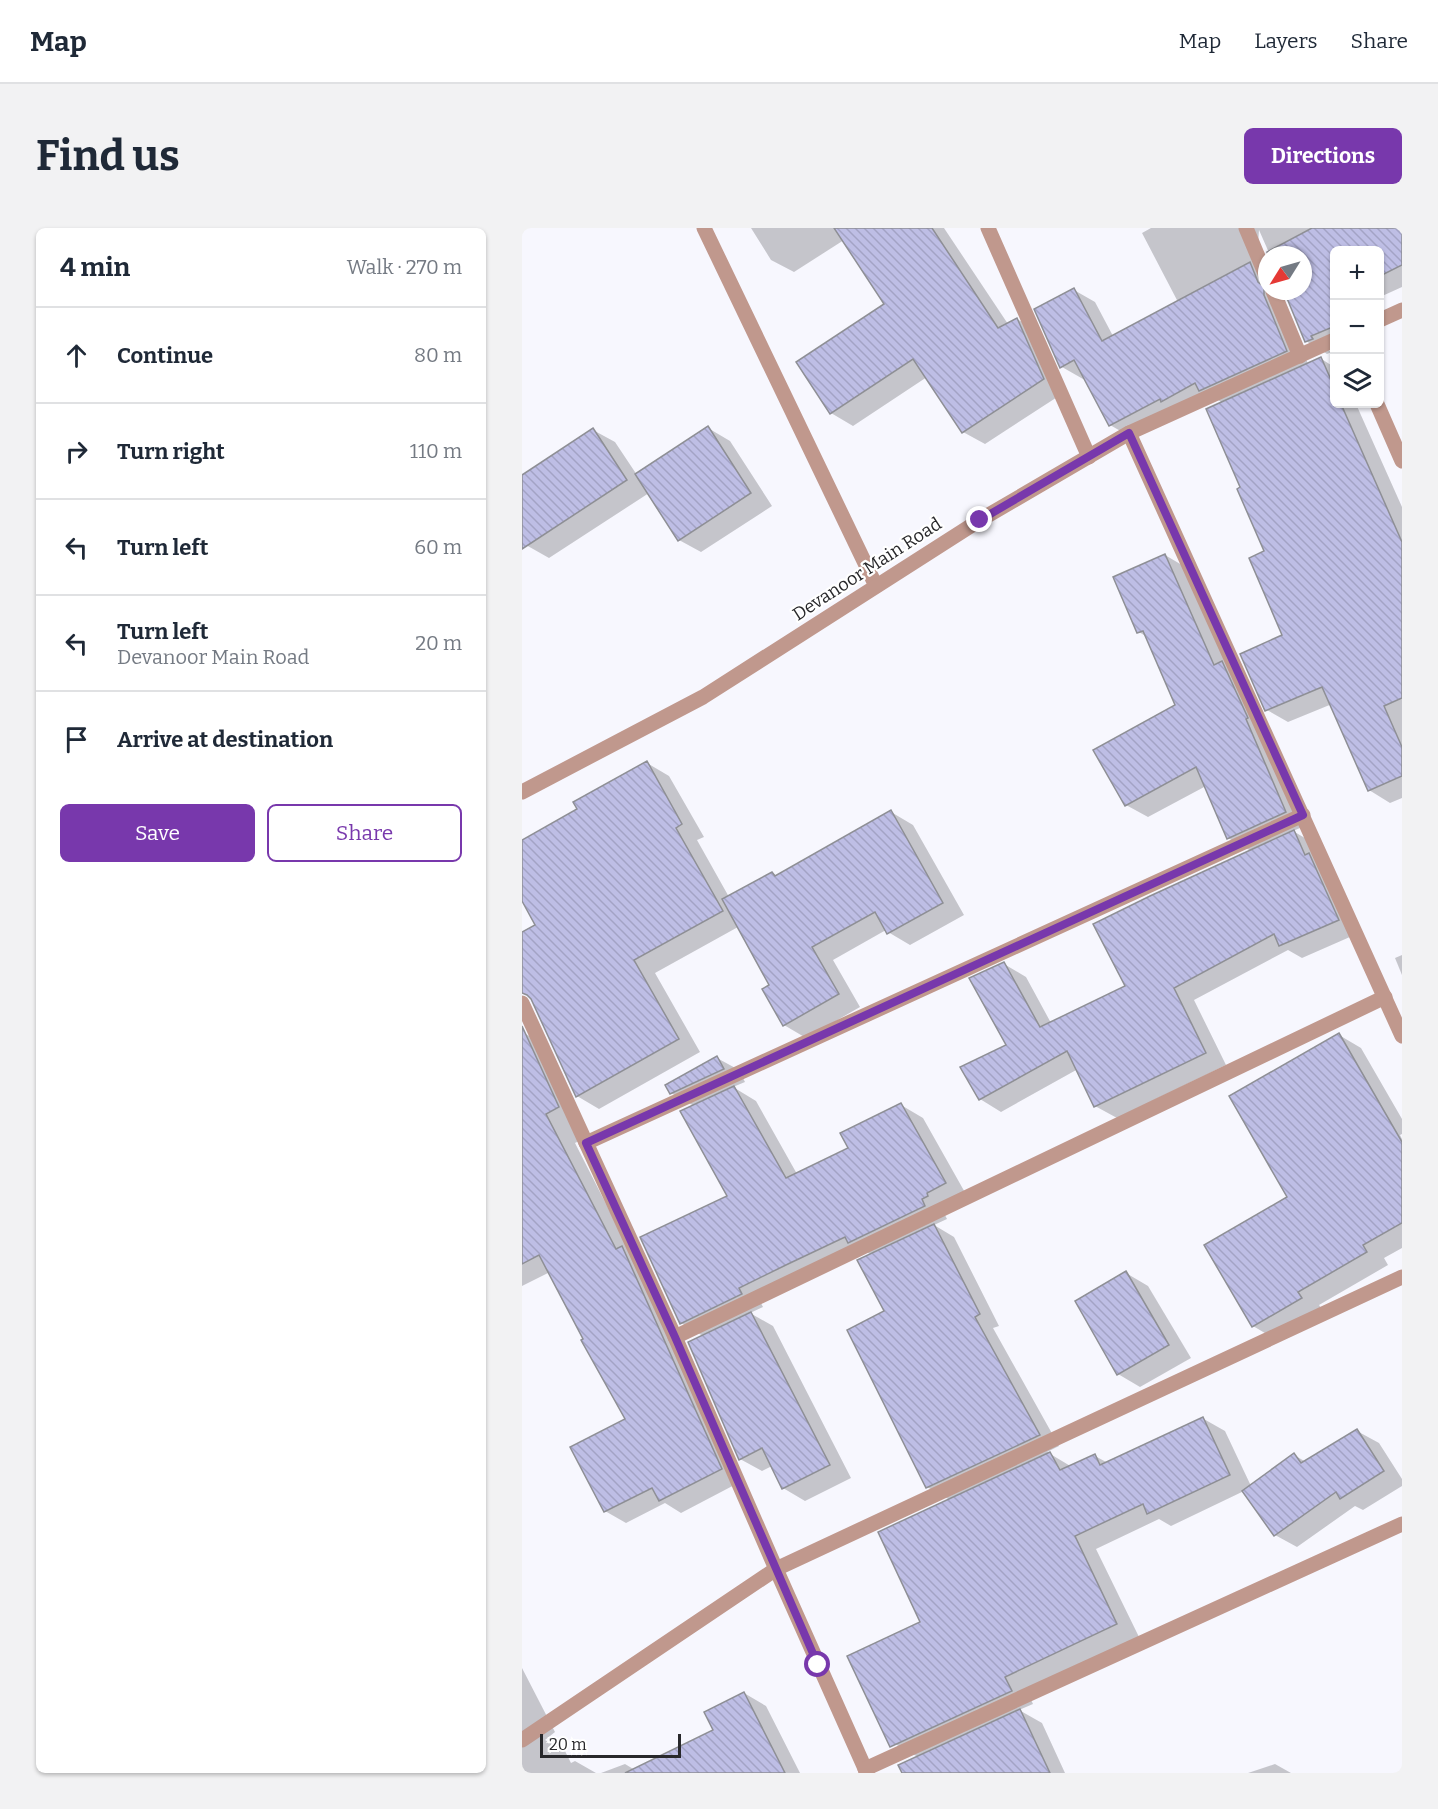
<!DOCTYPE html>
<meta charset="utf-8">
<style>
body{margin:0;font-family:Bitter,serif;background:#f2f2f3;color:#1f2937}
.controls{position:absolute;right:18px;top:18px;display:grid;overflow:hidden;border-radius:9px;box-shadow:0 2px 4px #0004}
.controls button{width:54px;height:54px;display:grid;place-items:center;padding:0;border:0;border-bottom:2px solid #e0e1e3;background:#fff;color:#1f2937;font:30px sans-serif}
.compass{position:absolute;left:736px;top:18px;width:54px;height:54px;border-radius:50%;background:#fff;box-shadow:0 2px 4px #0004;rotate:233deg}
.scale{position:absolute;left:18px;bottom:15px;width:141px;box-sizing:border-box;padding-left:6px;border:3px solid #28282b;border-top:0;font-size:16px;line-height:21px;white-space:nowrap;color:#28282b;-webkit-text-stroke:4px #fff;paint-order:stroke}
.stop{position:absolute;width:18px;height:18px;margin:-14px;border:4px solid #7838ac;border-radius:50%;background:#fff}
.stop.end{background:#7838ac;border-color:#fff;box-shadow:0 2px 6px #0008}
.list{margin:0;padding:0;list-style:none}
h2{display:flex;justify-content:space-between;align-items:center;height:78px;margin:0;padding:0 24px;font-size:26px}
h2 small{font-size:20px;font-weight:400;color:#747a83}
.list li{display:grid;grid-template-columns:39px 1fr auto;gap:18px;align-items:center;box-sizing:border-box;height:96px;padding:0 24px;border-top:2px solid #e0e1e3}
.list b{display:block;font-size:22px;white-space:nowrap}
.list p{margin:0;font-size:20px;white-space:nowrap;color:#747a83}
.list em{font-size:20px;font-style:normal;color:#747a83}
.actions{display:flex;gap:12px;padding:18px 24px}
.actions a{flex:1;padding:14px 0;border:2px solid #7838ac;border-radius:9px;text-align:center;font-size:21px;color:#7838ac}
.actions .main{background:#7838ac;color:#fff}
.icon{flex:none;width:33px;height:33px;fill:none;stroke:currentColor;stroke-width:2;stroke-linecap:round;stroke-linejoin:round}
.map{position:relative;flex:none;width:880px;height:1545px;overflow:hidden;border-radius:9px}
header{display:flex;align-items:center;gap:36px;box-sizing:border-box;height:84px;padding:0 30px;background:#fff;border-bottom:2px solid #e0e1e3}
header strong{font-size:28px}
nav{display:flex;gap:33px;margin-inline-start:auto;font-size:21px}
.intro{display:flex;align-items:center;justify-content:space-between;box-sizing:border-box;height:144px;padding:0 36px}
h1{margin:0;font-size:42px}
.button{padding:15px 27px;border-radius:9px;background:#7838ac;color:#fff;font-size:21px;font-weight:700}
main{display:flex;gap:36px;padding:0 36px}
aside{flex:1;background:#fff;border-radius:9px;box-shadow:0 2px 4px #0004}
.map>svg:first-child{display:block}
</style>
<header>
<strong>Map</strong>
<nav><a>Map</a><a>Layers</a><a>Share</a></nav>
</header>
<div class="intro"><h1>Find us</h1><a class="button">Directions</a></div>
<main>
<aside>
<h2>4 min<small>Walk · 270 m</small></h2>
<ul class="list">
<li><svg class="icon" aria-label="ahead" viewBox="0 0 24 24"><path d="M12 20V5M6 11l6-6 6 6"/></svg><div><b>Continue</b></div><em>80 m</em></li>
<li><svg class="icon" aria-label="right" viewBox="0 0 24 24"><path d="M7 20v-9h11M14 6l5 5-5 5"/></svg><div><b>Turn right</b></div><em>110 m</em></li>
<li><svg class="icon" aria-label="left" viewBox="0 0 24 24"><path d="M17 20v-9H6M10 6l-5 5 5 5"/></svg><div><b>Turn left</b></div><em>60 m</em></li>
<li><svg class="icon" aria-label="left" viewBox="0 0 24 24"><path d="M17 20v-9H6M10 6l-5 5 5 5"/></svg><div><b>Turn left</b><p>Devanoor Main Road</p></div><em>20 m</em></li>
<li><svg class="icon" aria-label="arrive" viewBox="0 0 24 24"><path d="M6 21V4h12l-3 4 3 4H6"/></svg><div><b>Arrive at destination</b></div></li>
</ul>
<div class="actions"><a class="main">Save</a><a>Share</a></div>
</aside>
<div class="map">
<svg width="880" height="1545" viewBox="0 0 880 1545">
<defs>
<pattern id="building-back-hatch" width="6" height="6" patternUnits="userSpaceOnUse" patternTransform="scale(1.5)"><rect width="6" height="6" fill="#bebee5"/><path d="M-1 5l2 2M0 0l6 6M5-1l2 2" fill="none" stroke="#a3a3c5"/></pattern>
</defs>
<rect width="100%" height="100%" fill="#f7f7fe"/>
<g fill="#0003">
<path d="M 229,0 L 422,0 L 486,96 L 495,91 L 517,104 L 543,164 L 463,216 L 441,204 L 405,149 L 331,198 L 309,185 L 276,134 L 364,77 L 322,12 L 272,44 L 249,32 Z"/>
<path d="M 629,0 L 880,0 L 880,59 L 858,69 L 858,22 L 812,22 L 812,119 L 799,118 L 810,124 L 805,126 L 784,113 L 763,63 L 781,63 L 781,27 L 748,27 L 737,2 L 736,17 L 745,39 L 745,63 L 763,80 L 786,136 L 798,130 L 812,139 L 812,176 L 834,176 L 880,279 L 880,570 L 868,575 L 847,562 L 810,476 L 766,494 L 745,482 L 762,408 L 744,324 L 720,260 L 701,175 L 691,169 L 609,209 L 588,197 L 563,150 L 561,151 L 540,139 L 552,62 L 573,74 L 591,108 L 656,74 L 620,5 Z"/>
<path d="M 186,200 L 208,213 L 250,278 L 179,324 L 157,312 L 127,265 L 27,330 L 4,317 L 0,320 L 0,249 L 71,202 L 93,214 L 115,247 Z"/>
<path d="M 643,327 L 665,340 L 785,597 L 771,603 L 793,616 L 837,705 L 780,730 L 766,722 L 672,772 L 704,837 L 595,890 L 573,878 L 556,841 L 479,884 L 458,871 L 486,818 L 482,736 L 504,749 L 529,795 L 605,759 L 729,623 L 706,610 L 684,558 L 626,589 L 604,577 L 655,478 L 625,409 L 617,404 Z"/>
<path d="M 125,535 L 147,548 L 182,609 L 175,612 L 207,669 L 250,645 L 255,648 L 369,584 L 391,597 L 442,687 L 388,717 L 366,704 L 364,702 L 311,732 L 338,779 L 284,810 L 262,797 L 249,758 L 216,699 L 133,745 L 178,824 L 77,881 L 55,868 L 15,697 L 0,670 L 0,613 L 57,582 Z"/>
<path d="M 880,727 L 880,747 L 873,730 Z"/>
<path d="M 2,805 L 23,817 L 57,913 L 53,915 L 109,1025 L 220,1253 L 159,1285 L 143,1275 L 104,1295 L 83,1283 L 106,1192 L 28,1044 L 0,1058 L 0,806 Z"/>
<path d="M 817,807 L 839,820 L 880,891 L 880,906 L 878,907 L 880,911 L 880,1020 L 862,1030 L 866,1037 L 797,1077 L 801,1083 L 753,1111 L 731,1098 L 767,969 Z"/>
<path d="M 195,830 L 217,842 L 223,854 L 211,859 L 234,873 L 275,946 L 328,921 L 379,877 L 401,890 L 445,968 L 421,983 L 425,991 L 412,997 L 432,1009 L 477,1098 L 471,1100 L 537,1218 L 525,1224 L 550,1239 L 573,1228 L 586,1235 L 680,1190 L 703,1203 L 729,1258 L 772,1227 L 784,1234 L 835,1203 L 857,1215 L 880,1251 L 880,1258 L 841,1282 L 833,1278 L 775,1319 L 753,1307 L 722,1263 L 649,1298 L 637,1291 L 574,1321 L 617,1409 L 504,1461 L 511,1476 L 497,1482 L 520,1495 L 543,1545 L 387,1545 L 396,1529 L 373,1516 L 428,1272 L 405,1259 L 350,1027 L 342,1023 L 238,1073 L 241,1079 L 228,1085 L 251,1098 L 329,1250 L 283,1273 L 261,1260 L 250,1238 L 240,1243 L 218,1231 L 181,1108 L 159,1095 L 208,968 L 172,878 L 149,865 Z"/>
<path d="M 604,1045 L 626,1058 L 669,1130 L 618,1159 L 596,1146 Z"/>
<path d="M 0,1440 L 33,1504 L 23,1512 L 43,1523 L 49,1535 L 53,1533 L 74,1545 L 0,1545 Z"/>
<path d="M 222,1465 L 244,1478 L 278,1545 L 79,1545 L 103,1536 L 113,1542 L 193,1502 Z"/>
<path d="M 753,1536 L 769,1545 L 726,1545 Z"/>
</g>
<g fill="url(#building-back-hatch)" stroke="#8e8f95" stroke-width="1.5">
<path d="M 312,0 L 410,0 L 476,100 L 495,90 L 522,151 L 440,205 L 391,131 L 308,186 L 274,134 L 362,76 Z"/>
<path d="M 790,0 L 880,0 L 880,37 L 858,48 L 858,22 L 813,22 L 813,98 L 789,108 L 791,111 L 783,114 L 762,63 L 781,63 L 781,27 L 746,27 L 745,24 Z"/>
<path d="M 728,34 L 736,54 L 742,59 L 742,67 L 765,123 L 677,163 L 673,155 L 639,174 L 638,171 L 587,198 L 552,132 L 538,140 L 512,81 L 552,60 L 580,113 Z"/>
<path d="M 799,129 L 813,161 L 813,176 L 819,176 L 880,314 L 880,470 L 862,478 L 880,519 L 880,548 L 846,563 L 800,459 L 743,483 L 718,426 L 760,407 L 727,330 L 742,323 L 715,261 L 718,259 L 684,181 Z"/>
<path d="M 186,198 L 229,265 L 156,313 L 113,246 Z"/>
<path d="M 71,200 L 105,252 L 0,321 L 0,247 Z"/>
<path d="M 643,326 L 692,437 L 700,433 L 726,490 L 724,491 L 764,584 L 705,611 L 674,539 L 603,578 L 571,522 L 653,477 L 621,403 L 615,405 L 591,349 Z"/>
<path d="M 125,533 L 160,596 L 154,600 L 201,683 L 112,732 L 157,811 L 54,869 L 9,771 L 5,767 L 0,765 L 0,704 L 13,697 L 0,673 L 0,612 L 55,581 L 51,574 Z"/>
<path d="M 369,582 L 421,675 L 365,706 L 353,684 L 290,719 L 317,766 L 261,798 L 240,761 L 247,757 L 200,671 L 250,644 L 253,648 Z"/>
<path d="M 772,602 L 783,627 L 787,625 L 817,692 L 757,718 L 752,706 L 652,760 L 684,825 L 572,879 L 545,823 L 457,872 L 438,839 L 484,817 L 447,750 L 482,734 L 518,799 L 603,758 L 571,696 L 628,668 Z"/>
<path d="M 0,798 L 37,879 L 24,886 L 94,1021 L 100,1018 L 200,1241 L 137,1273 L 130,1260 L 82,1284 L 48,1219 L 103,1191 L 59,1112 L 61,1111 L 17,1027 L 0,1036 Z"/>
<path d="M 817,805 L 880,914 L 880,995 L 841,1017 L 845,1024 L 776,1064 L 780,1070 L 730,1099 L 682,1017 L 765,969 L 707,868 Z"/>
<path d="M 195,828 L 202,841 L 148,866 L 143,857 Z"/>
<path d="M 212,858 L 264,950 L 326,920 L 318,905 L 379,875 L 424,955 L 405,965 L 406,968 L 400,971 L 403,978 L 326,1015 L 323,1009 L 266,1036 L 217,1060 L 220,1066 L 158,1096 L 118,1009 L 205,968 L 158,883 Z"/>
<path d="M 412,996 L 458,1086 L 453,1089 L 518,1207 L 404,1260 L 325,1102 L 362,1083 L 335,1032 Z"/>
<path d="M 604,1043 L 647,1117 L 595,1147 L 553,1073 Z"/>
<path d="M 229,1084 L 308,1237 L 260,1261 L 240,1220 L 217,1232 L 166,1114 Z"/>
<path d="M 681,1189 L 708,1247 L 625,1286 L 621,1276 L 553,1308 L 595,1396 L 483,1449 L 490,1463 L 368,1519 L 325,1428 L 398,1394 L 356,1304 L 528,1224 L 538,1242 L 573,1226 L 578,1237 Z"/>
<path d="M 835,1201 L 862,1243 L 818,1271 L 814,1264 L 752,1308 L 720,1263 L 772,1225 L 779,1235 Z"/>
<path d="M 222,1464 L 263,1545 L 103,1545 L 191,1502 L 182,1484 Z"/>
<path d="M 498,1481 L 528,1545 L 380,1545 L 376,1537 Z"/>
</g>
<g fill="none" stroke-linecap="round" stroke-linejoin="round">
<g stroke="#c0988d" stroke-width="15">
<path d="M 182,0 L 354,358"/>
<path d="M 466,0 L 567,229"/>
<path d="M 724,0 L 745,50"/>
<path d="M 751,63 L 778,128"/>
<path d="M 858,92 L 880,82"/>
<path d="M 855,176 L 880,233"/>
<path d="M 607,205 L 880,808"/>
<path d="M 0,564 L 181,469 L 458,292 L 607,205 L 812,112"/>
<path d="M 0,775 L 153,1109 L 254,1341 L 345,1545"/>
<path d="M 64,915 L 781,587"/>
<path d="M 153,1109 L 863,769"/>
<path d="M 0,1512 L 254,1341 L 880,1049"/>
<path d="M 343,1541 L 880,1296"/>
</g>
</g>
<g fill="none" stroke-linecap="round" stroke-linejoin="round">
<path stroke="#7838ac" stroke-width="8" d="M 296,1437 L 153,1109 L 64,915 L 781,587 L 607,205 L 458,292"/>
</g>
<g text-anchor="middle" stroke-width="4.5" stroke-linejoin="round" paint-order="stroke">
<g font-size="18" fill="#28282b" stroke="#fff">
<text transform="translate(345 341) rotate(-33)" y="6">Devanoor Main Road</text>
</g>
</g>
</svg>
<div class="controls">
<button>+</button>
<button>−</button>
<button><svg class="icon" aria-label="layers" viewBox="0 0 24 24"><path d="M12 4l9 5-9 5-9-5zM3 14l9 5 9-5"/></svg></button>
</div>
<svg class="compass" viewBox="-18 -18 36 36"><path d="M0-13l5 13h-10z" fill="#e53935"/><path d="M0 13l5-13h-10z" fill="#747a83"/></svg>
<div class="scale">20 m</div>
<div class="stop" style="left:296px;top:1437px"></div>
<div class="stop end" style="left:458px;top:292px"></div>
</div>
</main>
